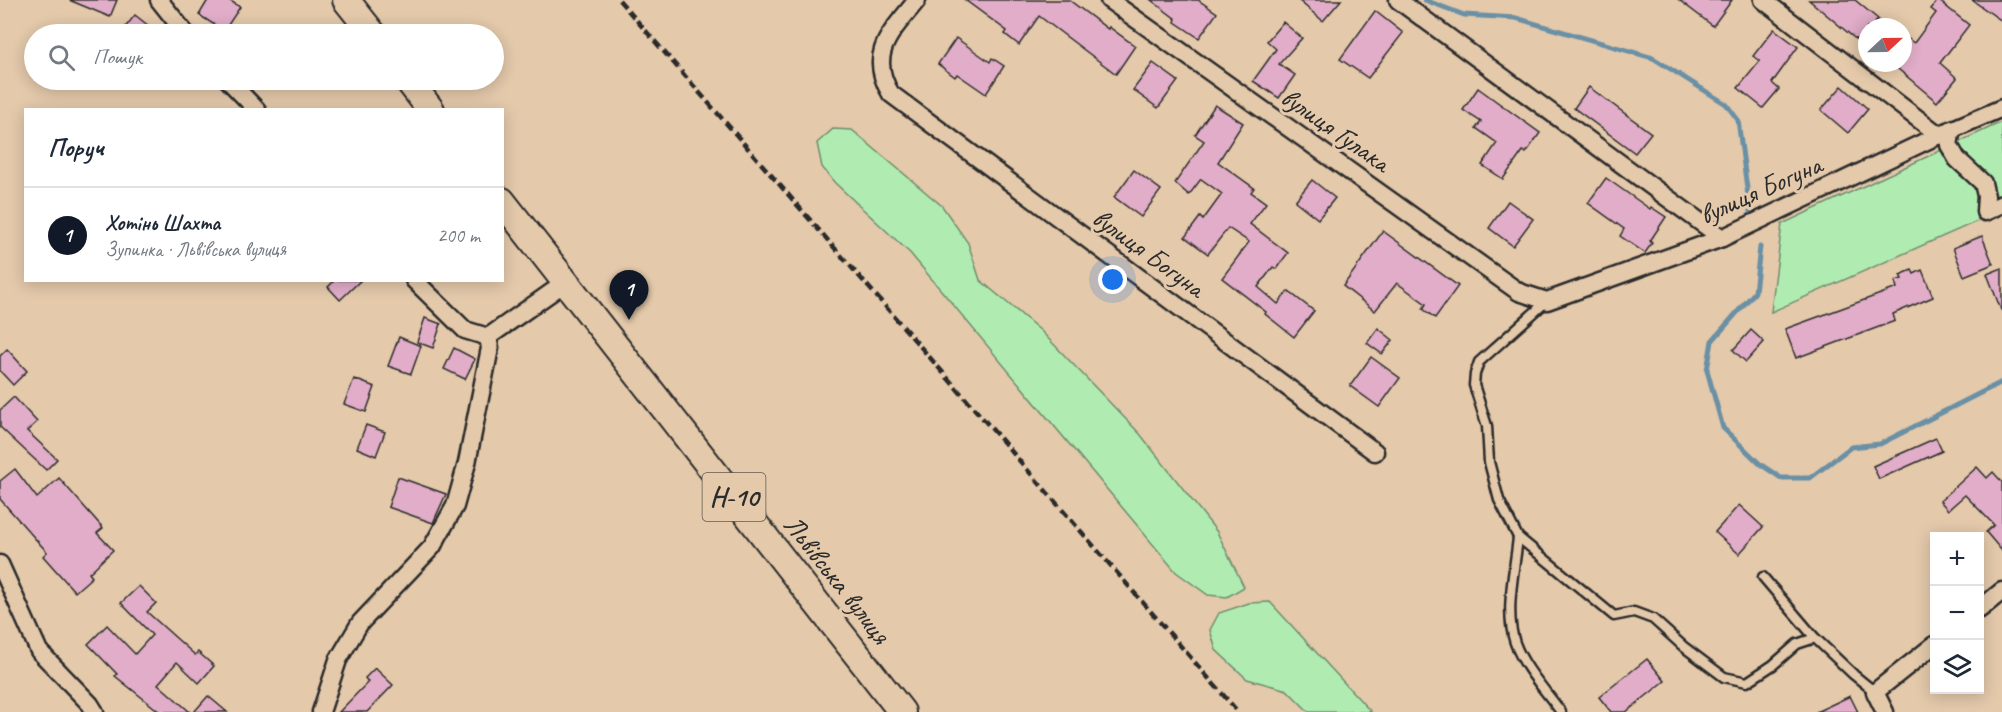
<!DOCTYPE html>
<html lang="uk">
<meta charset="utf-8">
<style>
body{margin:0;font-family:Caveat,sans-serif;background:#f6f6f7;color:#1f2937}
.controls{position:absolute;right:18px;bottom:18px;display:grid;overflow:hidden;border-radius:0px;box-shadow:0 3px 15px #0003}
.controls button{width:54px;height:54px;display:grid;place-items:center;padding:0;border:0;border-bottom:2px solid #e0e1e3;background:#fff;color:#1f2937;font:30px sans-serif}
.compass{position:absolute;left:1858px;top:18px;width:54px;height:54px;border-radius:50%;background:#fff;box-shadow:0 3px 15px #0003;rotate:68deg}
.you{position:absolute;left:1113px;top:280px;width:21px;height:21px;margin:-15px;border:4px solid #fff;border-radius:50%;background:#1a73e8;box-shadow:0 0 0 9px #1a73e833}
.badge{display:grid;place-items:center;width:39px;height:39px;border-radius:50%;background:#111827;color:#fff;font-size:20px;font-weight:700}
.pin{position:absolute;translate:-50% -50px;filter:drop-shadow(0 2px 3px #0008)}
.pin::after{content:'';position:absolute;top:32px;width:21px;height:18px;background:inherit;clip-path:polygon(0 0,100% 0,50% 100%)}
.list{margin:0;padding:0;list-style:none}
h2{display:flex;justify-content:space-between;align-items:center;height:78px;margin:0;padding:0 24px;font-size:26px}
h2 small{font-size:20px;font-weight:400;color:#747a83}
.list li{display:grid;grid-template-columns:39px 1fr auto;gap:18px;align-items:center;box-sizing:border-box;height:96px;padding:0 24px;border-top:2px solid #e0e1e3}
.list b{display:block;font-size:22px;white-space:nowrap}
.list p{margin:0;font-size:20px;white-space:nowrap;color:#747a83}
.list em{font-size:20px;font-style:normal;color:#747a83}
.icon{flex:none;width:33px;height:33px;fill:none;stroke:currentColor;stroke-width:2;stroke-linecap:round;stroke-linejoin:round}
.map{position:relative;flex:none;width:2002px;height:712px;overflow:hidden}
.search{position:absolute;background:#fff;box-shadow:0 3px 15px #0003;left:24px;top:24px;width:480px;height:66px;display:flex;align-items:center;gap:15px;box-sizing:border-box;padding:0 21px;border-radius:33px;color:#747a83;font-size:22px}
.panel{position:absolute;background:#fff;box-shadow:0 3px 15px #0003;left:24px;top:108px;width:480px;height:174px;border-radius:0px}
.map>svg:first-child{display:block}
</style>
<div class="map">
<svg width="2002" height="712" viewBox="0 0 2002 712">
<rect width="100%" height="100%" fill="#e4c9ab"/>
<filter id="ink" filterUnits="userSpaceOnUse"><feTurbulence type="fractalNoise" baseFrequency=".0167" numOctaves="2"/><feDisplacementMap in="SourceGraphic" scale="12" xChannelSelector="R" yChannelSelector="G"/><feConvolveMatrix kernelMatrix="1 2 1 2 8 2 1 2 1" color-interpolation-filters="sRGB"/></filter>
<g filter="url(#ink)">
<g fill="#b0ecb2" stroke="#6e8c6e" stroke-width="1.5">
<path d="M 2002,122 L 2002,196 L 1998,198 L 1978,221 L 1771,312 L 1782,224 Z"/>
<path d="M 833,129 L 852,130 L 942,206 L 968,243 L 980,280 L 1041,331 L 1140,434 L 1217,532 L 1244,587 L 1227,597 L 1208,595 L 1176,572 L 910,253 L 835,183 L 822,167 L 817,143 Z"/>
<path d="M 1270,602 L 1371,712 L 1309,712 L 1287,690 L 1247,679 L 1216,650 L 1210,630 L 1219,613 L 1249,603 Z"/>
</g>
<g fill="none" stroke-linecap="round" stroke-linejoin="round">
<g stroke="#6b90a5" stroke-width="5">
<path d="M 1425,0 L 1464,15 L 1516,18 L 1653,58 L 1726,104 L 1738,120 L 1751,219"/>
<path d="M 1760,247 L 1755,292 L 1712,341 L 1707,370 L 1723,428 L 1760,464 L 1781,478 L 1810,478 L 1851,447 L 1880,444 L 2002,382"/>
</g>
</g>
<g fill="#e1adc8" stroke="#2b2b2b" stroke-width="1.5">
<path d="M 69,0 L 117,0 L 110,17 Z"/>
<path d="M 208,0 L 229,0 L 240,7 L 224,31 L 199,15 Z"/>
<path d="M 965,0 L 1069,0 L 1108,29 L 1109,27 L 1135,46 L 1116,74 L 1039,16 L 1019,45 L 1005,34 L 1007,31 Z"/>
<path d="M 1151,0 L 1198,0 L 1217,13 L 1199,38 L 1175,22 L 1176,19 Z"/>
<path d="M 1298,0 L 1341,0 L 1323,21 Z"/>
<path d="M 1679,0 L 1732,0 L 1713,26 Z"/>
<path d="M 1809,0 L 1855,0 L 1878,19 L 1871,27 L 1867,27 L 1867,32 L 1859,42 Z"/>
<path d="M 1938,0 L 1969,25 L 1940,63 L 1957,78 L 1937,102 L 1891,63 L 1903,63 L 1903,35 L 1914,43 L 1936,13 L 1931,9 Z"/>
<path d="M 1972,0 L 2002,0 L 2002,21 Z"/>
<path d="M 1375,11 L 1403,33 L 1368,78 L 1340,59 Z"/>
<path d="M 135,15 L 159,34 L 120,34 Z"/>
<path d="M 1283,22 L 1302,38 L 1279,64 L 1295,75 L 1279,98 L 1253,81 L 1276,49 L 1267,41 Z"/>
<path d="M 1774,29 L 1798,47 L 1772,83 L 1779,89 L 1763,108 L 1738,88 L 1760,61 L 1753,56 Z"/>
<path d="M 956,38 L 990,62 L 992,58 L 1004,66 L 986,94 L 957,74 L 955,77 L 938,64 Z"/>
<path d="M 1153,63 L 1178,81 L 1158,108 L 1133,90 Z"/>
<path d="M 1842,86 L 1868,109 L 1848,133 L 1821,110 Z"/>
<path d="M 1589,87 L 1651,133 L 1635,153 L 1574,108 Z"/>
<path d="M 1478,88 L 1540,133 L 1526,153 L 1523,151 L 1503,179 L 1482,165 L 1497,143 L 1476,128 L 1481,122 L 1463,110 Z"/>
<path d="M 1215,105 L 1243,123 L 1218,162 L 1254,188 L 1251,192 L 1266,203 L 1250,224 L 1288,253 L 1276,269 L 1273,267 L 1258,287 L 1278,304 L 1288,291 L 1314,311 L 1294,337 L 1265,314 L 1266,312 L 1222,278 L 1249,242 L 1228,228 L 1208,254 L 1185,237 L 1200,217 L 1203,220 L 1222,194 L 1201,179 L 1189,195 L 1175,183 L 1204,141 L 1195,135 Z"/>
<path d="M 1134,170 L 1161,190 L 1141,217 L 1114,197 Z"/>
<path d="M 1606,178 L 1650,209 L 1651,207 L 1666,217 L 1650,241 L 1652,243 L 1645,253 L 1620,236 L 1624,229 L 1588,203 Z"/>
<path d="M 1312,180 L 1335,198 L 1318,219 L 1295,201 Z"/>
<path d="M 1508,201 L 1533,219 L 1513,246 L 1489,228 Z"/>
<path d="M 1383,231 L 1458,286 L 1435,318 L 1423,309 L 1426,304 L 1397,283 L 1375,311 L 1343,286 Z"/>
<path d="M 1982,236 L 1993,264 L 1964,276 L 1953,248 Z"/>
<path d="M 2002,268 L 2002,310 L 2001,310 L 1987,274 Z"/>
<path d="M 1912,270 L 1914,274 L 1922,270 L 1933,297 L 1893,314 L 1895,321 L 1796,358 L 1785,329 L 1897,288 L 1895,281 L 1902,279 L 1900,275 Z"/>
<path d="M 335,280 L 361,280 L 340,300 L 328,287 Z"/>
<path d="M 425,318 L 441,324 L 433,348 L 417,342 Z"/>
<path d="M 1378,328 L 1393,340 L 1382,354 L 1367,343 Z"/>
<path d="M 1751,330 L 1764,342 L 1746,362 L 1733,350 Z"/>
<path d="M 399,337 L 421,346 L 411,374 L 388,366 Z"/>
<path d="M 454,348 L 475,359 L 465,379 L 444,369 Z"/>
<path d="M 7,349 L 27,371 L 13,385 L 0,371 L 0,356 Z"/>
<path d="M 1371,357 L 1400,378 L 1379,407 L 1350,386 Z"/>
<path d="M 354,379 L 375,387 L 366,412 L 344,404 Z"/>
<path d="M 14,397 L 37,422 L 27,431 L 57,459 L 46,470 L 0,427 L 0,410 Z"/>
<path d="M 366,425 L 385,432 L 376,456 L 357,448 Z"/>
<path d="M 1936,438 L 1942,451 L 1879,479 L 1873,466 Z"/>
<path d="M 1977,467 L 1987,478 L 1993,472 L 2002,482 L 2002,551 L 1986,532 L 1994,525 L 1965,495 L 1948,510 L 1940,501 Z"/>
<path d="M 15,469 L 37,498 L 59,478 L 103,528 L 97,533 L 113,550 L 89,573 L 92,577 L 75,592 L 43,556 L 47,552 L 0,499 L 0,481 Z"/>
<path d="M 398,477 L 446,494 L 433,523 L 388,507 Z"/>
<path d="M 1739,505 L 1763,527 L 1739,554 L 1715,532 Z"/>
<path d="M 139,586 L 156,603 L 147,612 L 195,655 L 198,652 L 214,666 L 199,683 L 177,662 L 158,684 L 190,712 L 160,712 L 115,676 L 117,674 L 88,644 L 107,625 L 135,654 L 152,635 L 121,603 Z"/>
<path d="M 1647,659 L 1665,681 L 1626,712 L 1611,712 L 1599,697 Z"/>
<path d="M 375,668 L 393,685 L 367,712 L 339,712 L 368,682 L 365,678 Z"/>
<path d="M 208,696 L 227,712 L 194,712 Z"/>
<path d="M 1850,696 L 1858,712 L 1816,712 Z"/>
</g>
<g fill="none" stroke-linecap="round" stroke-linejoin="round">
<g stroke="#2b2b2b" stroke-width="13">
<g id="service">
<path d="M 1547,301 L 1479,362 L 1475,374 L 1474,385 L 1487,426 L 1489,462 L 1499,500 L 1518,537 L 1614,616 L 1634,612 L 1653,619 L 1684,647 L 1724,677 L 1747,682 L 1773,665 L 1797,644 L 1815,638 L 1854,675 L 1875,692"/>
<path d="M 1518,537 C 1515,570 1504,611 1515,643 C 1524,668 1546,691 1561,712"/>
<path d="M 1763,577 L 1815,638"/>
</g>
</g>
<g stroke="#2b2b2b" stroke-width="21">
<g id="minor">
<path d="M 159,0 L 186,34"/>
<path d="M 917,0 C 892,32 866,53 891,94 L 1375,452"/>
<path d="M 1109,0 L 1519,292 L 1547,301 L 1722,238 L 1939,135 L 2002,108"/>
<path d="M 1398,0 L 1722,238"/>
<path d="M 1763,0 L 1939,135"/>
<path d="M 228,80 L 257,110"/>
<path d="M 1952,129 L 1949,145 L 1957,159 L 1983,183 L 1986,196 L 1985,212 L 2002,204"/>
<path d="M 414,280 L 465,330 L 488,337 L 566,282"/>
<path d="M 0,564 L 39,651 L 90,704 L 95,712"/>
<path d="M 1980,609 L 2002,591"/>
<path d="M 321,712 L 338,660 L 360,623 L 432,547 L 455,506 L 467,463 L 490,348 L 488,337"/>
<path d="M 1885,712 L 1875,692 L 1934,645"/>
</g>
</g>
<g stroke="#2b2b2b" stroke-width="30">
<g id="primary">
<path d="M 346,0 L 373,34"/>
<path d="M 408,80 L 431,110"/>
<path d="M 502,201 L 902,712"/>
</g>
</g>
<use href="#service" stroke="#e4c9ab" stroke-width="8"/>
<use href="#minor" stroke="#e4c9ab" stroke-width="16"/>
<use href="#primary" stroke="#e4c9ab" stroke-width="26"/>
<path stroke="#2b2b2b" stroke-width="4.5" stroke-dasharray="9 4.5" stroke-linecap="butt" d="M 619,0 L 1238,712"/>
</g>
</g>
<g text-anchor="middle" stroke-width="6" stroke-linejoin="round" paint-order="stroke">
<rect fill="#e4c9ab" stroke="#625a51" stroke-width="1.5" x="702.5" y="473" width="63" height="48" rx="4.5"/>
<g font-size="27" font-weight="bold" fill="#2b2b2b">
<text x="734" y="506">Н-10</text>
</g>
<g font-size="28" fill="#2b2b2b" stroke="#e4c9ab">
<text transform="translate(1336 129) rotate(35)" y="10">вулиця Гулака</text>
<text transform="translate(1760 189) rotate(-24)" y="10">вулиця Богуна</text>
<text transform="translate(1149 252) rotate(36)" y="10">вулиця Богуна</text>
<text transform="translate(838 579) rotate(52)" y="10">Львівська вулиця</text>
</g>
</g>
</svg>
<div class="controls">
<button>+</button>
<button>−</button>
<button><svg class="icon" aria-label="layers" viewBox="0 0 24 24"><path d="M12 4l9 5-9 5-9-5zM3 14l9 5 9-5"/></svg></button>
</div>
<svg class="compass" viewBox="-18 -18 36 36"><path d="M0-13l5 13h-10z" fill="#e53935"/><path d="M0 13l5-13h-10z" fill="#747a83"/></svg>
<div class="you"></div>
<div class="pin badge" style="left:629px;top:320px">1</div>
<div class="search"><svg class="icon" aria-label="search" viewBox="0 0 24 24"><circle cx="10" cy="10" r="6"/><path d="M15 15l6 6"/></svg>Пошук</div>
<section class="panel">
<h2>Поруч<small></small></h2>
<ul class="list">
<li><span class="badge">1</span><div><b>Хотінь Шахта</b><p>Зупинка · Львівська вулиця</p></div><em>200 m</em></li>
</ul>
</section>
</div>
